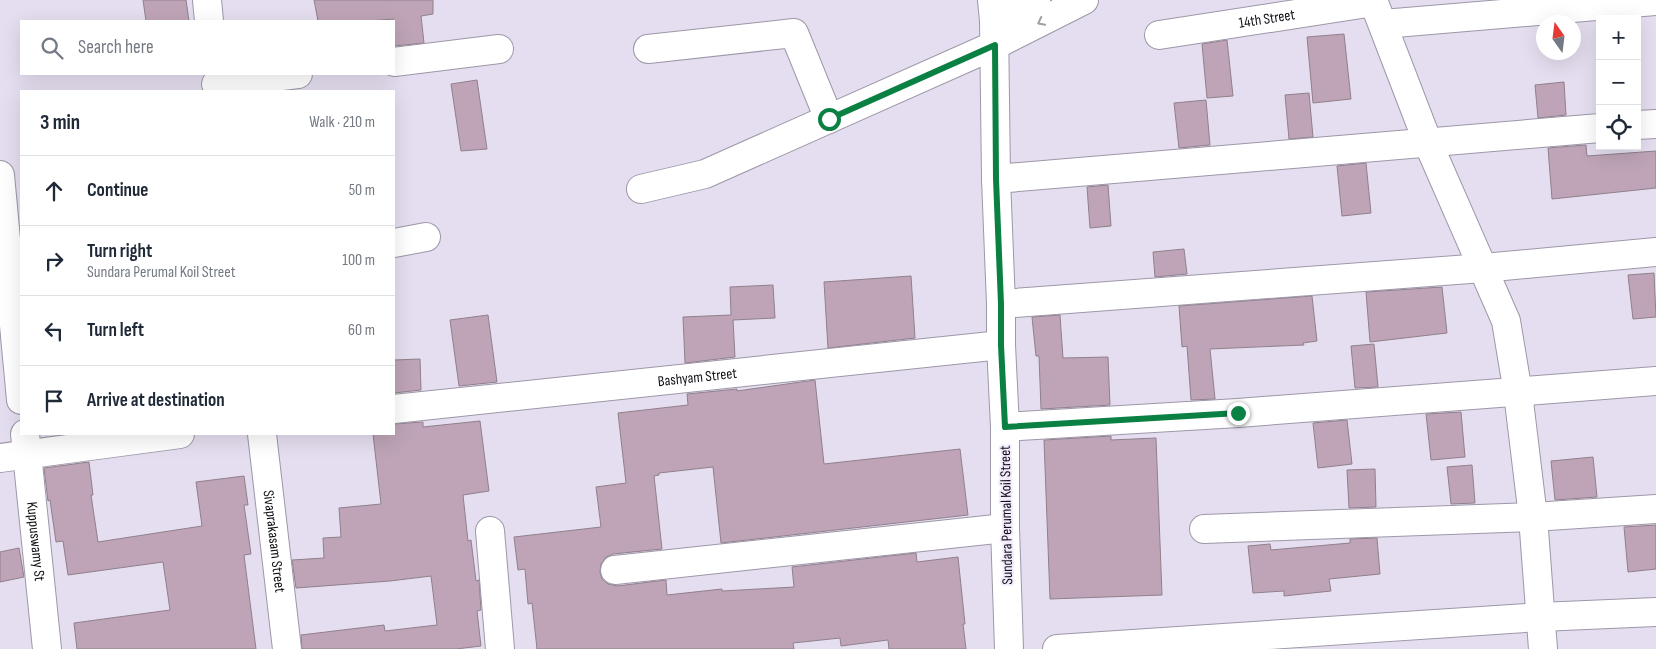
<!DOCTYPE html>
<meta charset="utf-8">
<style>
body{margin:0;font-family:"Sofia Sans Condensed",sans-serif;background:#f6f6f7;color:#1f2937}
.controls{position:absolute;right:15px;top:15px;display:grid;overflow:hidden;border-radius:0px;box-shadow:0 5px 20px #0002}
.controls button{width:45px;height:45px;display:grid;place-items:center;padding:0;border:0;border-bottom:1px solid #e0e1e3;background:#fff;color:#1f2937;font:25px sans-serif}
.compass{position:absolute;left:1536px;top:15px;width:45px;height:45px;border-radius:50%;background:#fff;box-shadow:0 5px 20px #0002;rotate:346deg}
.stop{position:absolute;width:15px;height:15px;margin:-11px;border:4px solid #0b8043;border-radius:50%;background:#fff}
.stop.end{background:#0b8043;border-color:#fff;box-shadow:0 1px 5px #0008}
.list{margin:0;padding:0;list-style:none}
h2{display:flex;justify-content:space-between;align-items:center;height:65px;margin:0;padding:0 20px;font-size:21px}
h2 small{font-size:16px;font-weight:400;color:#747a83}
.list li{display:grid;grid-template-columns:32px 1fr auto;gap:15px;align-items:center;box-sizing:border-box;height:70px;padding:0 20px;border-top:1px solid #e0e1e3}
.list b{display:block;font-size:19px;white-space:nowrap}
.list p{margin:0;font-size:16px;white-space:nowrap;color:#747a83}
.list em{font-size:16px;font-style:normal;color:#747a83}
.icon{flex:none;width:28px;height:28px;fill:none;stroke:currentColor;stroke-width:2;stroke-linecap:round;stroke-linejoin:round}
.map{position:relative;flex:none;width:1656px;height:649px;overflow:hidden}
.search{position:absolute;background:#fff;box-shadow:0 5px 20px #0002;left:20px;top:20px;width:375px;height:55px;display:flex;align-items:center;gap:12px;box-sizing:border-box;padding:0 18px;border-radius:0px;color:#747a83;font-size:19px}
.panel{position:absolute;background:#fff;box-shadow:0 5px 20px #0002;left:20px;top:90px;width:375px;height:345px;border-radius:0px}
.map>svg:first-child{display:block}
</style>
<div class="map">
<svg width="1656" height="649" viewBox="0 0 1656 649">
<rect width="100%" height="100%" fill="#e5def0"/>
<g fill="#bea4b6" stroke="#90808b">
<path d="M 143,0 L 186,0 L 189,21 L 146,21 Z"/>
<path d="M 314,0 L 433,0 L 433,14 L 421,16 L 424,43 L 394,46 L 394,19 L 370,21 L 318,21 Z"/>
<path d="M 1344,34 L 1351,99 L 1313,103 L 1307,37 Z"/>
<path d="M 1227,40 L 1233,96 L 1207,98 L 1202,44 Z"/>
<path d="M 477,80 L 487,149 L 461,151 L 451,84 Z"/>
<path d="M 1564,82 L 1566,115 L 1538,118 L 1535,85 Z"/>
<path d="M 1309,93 L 1313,137 L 1289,139 L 1285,95 Z"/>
<path d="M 1206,100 L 1210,145 L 1179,148 L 1174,103 Z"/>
<path d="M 1586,145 L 1587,156 L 1656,151 L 1656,188 L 1552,199 L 1548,148 Z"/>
<path d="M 1366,163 L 1371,213 L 1342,216 L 1337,166 Z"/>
<path d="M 1108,185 L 1111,226 L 1090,228 L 1087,187 Z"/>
<path d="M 1184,249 L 1187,274 L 1155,277 L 1153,252 Z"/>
<path d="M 1654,273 L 1656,317 L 1633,319 L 1628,275 Z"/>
<path d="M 911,276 L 915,338 L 828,348 L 824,282 Z"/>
<path d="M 773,285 L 775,318 L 733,320 L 735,357 L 685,363 L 683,317 L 731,315 L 730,287 Z"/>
<path d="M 1442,287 L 1447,333 L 1370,342 L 1366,292 Z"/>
<path d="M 1312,296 L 1317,341 L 1303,343 L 1304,345 L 1210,349 L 1215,399 L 1191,400 L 1187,346 L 1182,347 L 1179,306 Z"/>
<path d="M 488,315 L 497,382 L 459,386 L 450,320 Z"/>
<path d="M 1060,315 L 1063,358 L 1108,357 L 1110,405 L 1041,409 L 1039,356 L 1036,356 L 1032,317 Z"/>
<path d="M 1374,344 L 1378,387 L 1355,388 L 1351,346 Z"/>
<path d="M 420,359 L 421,390 L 394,393 L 394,360 Z"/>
<path d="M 815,380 L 824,464 L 960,449 L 968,515 L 721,543 L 713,467 L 659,473 L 659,475 L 654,476 L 662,549 L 613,554 L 606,557 L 601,564 L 600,572 L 602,579 L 608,584 L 617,586 L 666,580 L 667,595 L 722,589 L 722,591 L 794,587 L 792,567 L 916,553 L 917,562 L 958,557 L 965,624 L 963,624 L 966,649 L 889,649 L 888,640 L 841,646 L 840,638 L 793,643 L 794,649 L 537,649 L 532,603 L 528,604 L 525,569 L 518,570 L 514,537 L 601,527 L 596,487 L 626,483 L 618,413 L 688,405 L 687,394 L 737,389 L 737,391 Z"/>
<path d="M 1461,412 L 1465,457 L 1431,460 L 1426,414 Z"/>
<path d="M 1347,420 L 1352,464 L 1318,468 L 1313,423 Z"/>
<path d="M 480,421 L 489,491 L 463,495 L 468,541 L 471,540 L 476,581 L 479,580 L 481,610 L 477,611 L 481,646 L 456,649 L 302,649 L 301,635 L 384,625 L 385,631 L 437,625 L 431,576 L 390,581 L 296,588 L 292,560 L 324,558 L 323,538 L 341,537 L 339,508 L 381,504 L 373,434 L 394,434 L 394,424 L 423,422 L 423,427 Z"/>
<path d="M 1111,436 L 1111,440 L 1156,438 L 1162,595 L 1050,599 L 1044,440 Z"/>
<path d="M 1593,457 L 1597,497 L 1555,500 L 1551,461 Z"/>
<path d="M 89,462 L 93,495 L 91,495 L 98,542 L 202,526 L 196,482 L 244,476 L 248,505 L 244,505 L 251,554 L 244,555 L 256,649 L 77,649 L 74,623 L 170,610 L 163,562 L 68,575 L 63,541 L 56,542 L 50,500 L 48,501 L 44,468 Z"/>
<path d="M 1472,465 L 1475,503 L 1451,504 L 1447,467 Z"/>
<path d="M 1375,469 L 1376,507 L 1349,508 L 1347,470 Z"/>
<path d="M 1656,525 L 1656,569 L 1628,572 L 1624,527 Z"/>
<path d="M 1377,538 L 1380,574 L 1329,579 L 1331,591 L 1284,596 L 1284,591 L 1253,593 L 1248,546 L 1270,544 L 1271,550 L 1350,543 L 1350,539 Z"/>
<path d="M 19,548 L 24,577 L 0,582 L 0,552 Z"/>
</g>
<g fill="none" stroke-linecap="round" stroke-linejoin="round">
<g stroke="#9d97a8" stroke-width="30">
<g id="minor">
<path d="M 207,0 L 209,21"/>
<path d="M 992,0 L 994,21"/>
<path d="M 1373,0 L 1428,143 L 1506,321 L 1518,393 L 1533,517 L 1543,649"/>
<path d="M 1383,24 L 1656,1"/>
<path id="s1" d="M 1159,35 L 1374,2"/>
<path d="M 648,49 L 794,33 L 829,119"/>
<path d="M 394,62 L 499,49"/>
<path d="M 216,84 L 298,74"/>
<path d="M 1637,125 L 1656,124"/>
<path d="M 0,175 L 21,400"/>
<path d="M 996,179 L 1600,128"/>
<path d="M 641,189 L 705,174 L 995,45"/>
<path d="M 394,243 L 426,237"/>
<path d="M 1001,304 L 1483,268 L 1656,252"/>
<path id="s2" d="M 394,409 L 1001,345"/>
<path d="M 1005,427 L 1238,413 L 1656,381"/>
<path id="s3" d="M 25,434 L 47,649"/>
<path id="s4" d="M 262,434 L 287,649"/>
<path d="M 0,458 L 180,434"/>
<path d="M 1204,529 L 1533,517 L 1656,509"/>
<path d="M 490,531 L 500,649"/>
<path d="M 615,570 L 1005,528"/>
<path d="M 1057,649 L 1540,617 L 1656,612"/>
</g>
</g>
<g stroke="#9d97a8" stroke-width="30">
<g id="tertiary">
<path d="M 995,45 L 1084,0"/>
<path d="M 1009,649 L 1005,528 L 1005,427 L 1001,345 L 1001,304 L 996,179 L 994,21 L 1036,0"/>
</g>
</g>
<use href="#minor" stroke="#fff" stroke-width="28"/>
<use href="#tertiary" stroke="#fff" stroke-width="28"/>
</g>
<defs><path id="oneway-chevron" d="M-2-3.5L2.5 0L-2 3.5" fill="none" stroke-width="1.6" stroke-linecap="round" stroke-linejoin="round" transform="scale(1.25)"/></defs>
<use stroke="#a09fa1" href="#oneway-chevron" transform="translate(1041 22) rotate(153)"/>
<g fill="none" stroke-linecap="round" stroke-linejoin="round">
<path stroke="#0b8043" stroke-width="6" d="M 829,119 L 995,45 L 996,179 L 1001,304 L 1001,345 L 1005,427 L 1238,413"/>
</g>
<g text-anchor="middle" stroke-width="4" stroke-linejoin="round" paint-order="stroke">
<g font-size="15" fill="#110f15" stroke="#f2ebfe">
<text dy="5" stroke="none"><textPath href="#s1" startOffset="109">14th Street</textPath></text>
<text dy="5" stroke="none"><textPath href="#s2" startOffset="305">Bashyam Street</textPath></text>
<text transform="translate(1006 515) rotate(-91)" y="5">Sundara Perumal Koil Street</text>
<text dy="5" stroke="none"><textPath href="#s3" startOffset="108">Kuppuswamy St</textPath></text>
<text dy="5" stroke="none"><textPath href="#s4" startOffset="108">Sivaprakasam Street</textPath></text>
</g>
</g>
</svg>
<div class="controls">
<button>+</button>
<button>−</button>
<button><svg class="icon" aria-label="locate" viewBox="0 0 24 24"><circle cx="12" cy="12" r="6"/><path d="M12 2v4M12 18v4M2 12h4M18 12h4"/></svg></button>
</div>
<svg class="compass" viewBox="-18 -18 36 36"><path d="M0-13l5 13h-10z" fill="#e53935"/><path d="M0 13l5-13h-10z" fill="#747a83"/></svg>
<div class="stop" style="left:829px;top:119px"></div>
<div class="stop end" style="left:1238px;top:413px"></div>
<div class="search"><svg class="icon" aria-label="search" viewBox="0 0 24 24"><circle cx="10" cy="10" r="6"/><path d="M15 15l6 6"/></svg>Search here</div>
<section class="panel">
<h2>3 min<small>Walk · 210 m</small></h2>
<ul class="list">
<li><svg class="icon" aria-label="ahead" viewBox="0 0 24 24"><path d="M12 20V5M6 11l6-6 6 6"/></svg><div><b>Continue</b></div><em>50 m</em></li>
<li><svg class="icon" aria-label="right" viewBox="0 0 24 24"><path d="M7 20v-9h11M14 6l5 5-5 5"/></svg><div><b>Turn right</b><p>Sundara Perumal Koil Street</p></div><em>100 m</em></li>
<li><svg class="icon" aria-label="left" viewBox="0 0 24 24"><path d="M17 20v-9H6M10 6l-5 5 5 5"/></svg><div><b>Turn left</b></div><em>60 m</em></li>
<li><svg class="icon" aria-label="arrive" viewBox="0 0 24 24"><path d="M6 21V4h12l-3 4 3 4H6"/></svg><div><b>Arrive at destination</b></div></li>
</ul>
</section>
</div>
